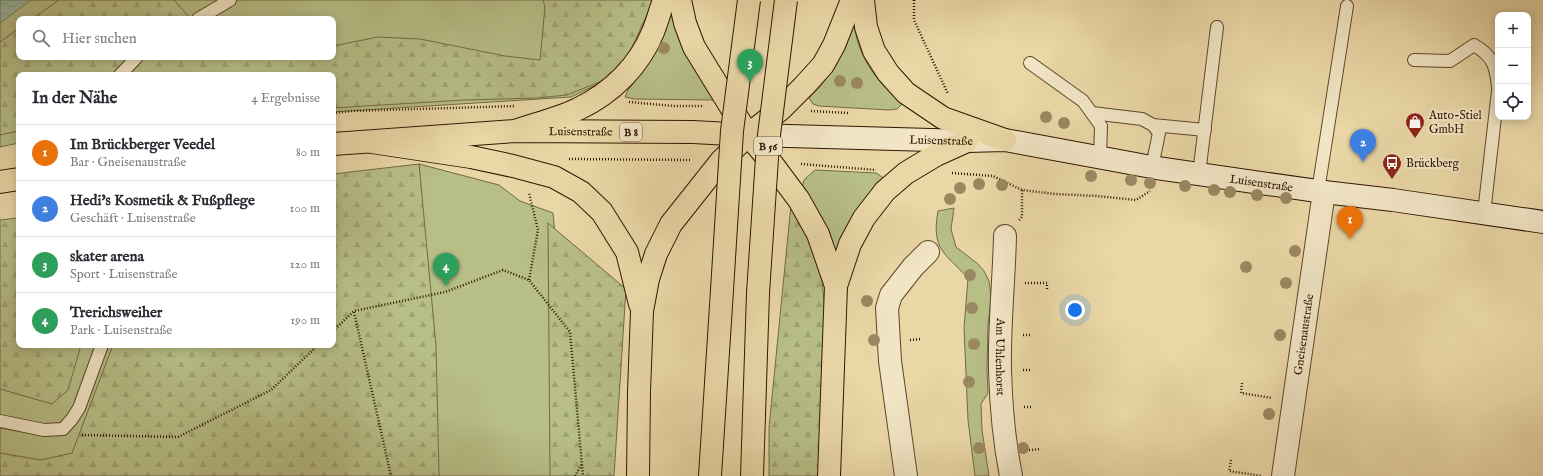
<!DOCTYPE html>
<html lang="de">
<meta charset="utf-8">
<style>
body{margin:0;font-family:"IM FELL English",serif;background:#f2f2f3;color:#2b2b33}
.controls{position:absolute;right:12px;top:12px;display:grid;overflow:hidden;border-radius:8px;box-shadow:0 2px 10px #0003}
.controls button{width:36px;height:36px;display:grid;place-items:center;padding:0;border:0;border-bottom:1px solid #e1e1e2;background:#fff;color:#2b2b33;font:20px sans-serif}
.you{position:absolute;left:1075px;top:310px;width:14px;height:14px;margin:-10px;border:3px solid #fff;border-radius:50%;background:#1a73e8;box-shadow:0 0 0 6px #1a73e833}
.badge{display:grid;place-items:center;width:26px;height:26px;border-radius:50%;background:#8f2418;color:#fff;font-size:13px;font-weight:700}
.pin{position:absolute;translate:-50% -33px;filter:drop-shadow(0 1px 2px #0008)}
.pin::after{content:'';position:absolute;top:21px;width:14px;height:12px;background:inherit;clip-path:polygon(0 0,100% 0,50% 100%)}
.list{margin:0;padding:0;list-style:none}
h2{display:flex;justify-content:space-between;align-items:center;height:52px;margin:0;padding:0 16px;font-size:17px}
h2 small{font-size:13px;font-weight:400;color:#7c7c81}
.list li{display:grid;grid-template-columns:26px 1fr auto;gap:12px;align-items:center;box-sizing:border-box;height:56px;padding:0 16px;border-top:1px solid #e1e1e2}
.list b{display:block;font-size:15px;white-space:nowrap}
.list p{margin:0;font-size:13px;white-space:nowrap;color:#7c7c81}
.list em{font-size:13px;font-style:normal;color:#7c7c81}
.icon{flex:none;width:22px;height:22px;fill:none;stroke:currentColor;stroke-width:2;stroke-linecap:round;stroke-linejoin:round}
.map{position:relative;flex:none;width:1543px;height:476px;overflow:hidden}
.search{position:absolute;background:#fff;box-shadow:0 2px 10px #0003;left:16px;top:16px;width:320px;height:44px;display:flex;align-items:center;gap:10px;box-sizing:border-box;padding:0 14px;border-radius:8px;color:#7c7c81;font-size:15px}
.panel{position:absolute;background:#fff;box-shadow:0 2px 10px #0003;left:16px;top:72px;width:320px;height:276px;border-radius:8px}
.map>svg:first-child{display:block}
</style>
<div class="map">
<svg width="1543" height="476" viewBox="0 0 1543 476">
<defs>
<pattern id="forest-firs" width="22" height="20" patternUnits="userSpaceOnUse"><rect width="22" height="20" fill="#b7be86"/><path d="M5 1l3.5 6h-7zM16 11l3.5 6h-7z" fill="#9ea372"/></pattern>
<pattern id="water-waves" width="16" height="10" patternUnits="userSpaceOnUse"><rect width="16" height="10" fill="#98baa3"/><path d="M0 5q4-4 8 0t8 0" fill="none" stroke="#839f8b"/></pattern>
</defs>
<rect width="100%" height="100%" fill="#ead7a6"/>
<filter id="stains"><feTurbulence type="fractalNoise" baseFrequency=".005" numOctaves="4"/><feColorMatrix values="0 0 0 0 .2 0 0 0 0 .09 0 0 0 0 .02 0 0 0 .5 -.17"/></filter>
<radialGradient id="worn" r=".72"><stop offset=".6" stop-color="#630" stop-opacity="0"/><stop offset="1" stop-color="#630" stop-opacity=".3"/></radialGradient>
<g fill="#b7be86" stroke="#736a44" fill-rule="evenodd">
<path d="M 0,0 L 665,0 L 642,48 L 612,77 L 571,97 L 333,112 L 333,75 L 19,75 L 19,143 L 0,147 ZM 19,19 L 333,19 L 333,57 L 19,57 Z"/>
<path d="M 670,5 L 714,100 L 634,99 L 625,97 L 628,90 L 643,70 Z"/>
<path d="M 854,21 C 856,54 877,84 903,103 L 897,109 L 889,110 L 819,106 L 813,104 L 809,98 L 820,87 L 837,64 Z"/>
<path d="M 419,164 L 499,185 L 520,201 L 553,213 L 578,476 L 0,476 L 0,227 L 19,345 L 333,345 L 420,176 Z"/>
<path d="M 815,170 L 876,173 L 885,179 L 836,262 L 802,188 L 804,180 Z"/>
<path d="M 954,208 L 951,229 L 956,247 L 978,264 L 984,271 L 989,281 L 990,288 L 991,299 L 988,325 L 987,371 L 988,393 L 981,404 L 982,430 L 989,476 L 975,476 L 968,420 L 964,328 L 968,278 C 945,253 931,250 938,211 Z"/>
</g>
<g fill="url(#forest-firs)" stroke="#736a44">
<path d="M 59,0 L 174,0 L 191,19 L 32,19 Z"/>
<path d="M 543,0 L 654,0 L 632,47 L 623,64 L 609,78 L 567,95 L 537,98 L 464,100 L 333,108 L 333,75 L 19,75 L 19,131 L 0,135 L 0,42 L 19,28 L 19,57 L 245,57 L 256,59 L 277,57 L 333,57 L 333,46 L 378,37 L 420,39 L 505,56 L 540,60 L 545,7 Z"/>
<path d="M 419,164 L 436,346 L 439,476 L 0,476 L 0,453 L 41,460 L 72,453 L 113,345 L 333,345 L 333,174 Z"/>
<path d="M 791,205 L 805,227 L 821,270 L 824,301 L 825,331 L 819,476 L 769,476 L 769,428 Z"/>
<path d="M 17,218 L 19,218 L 19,345 L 81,345 L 68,390 L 52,404 L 0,389 L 0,220 Z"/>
<path d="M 548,223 L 626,289 L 614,476 L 550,476 Z"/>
</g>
<path fill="url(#water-waves)" stroke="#6e7862" d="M 0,0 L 31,0 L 0,23 Z"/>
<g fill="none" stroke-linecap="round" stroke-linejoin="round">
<g stroke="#5e462a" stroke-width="14">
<g id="lane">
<path d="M 198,19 L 230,0"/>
<path d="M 1414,60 L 1450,61 L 1474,45 C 1493,56 1496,66 1498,87"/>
<path d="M 1030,63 L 1083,101 L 1101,126 L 1100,157"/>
<path d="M 120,75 L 137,57"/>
<path d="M 1092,113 L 1142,119 L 1153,125 L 1159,133 L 1152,167"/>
<path d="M 1153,125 L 1205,130"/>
<path d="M 1199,174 L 1217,27"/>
<path d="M 1318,191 L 1347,6"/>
<path d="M 1484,213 L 1498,91"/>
<path d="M 0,421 L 44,430 L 63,429 L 72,419 L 79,408 L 102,345"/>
</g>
</g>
<g stroke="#5e462a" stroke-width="24">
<g id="street">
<path id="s1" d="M 1005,236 C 1004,281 999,326 1000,370 C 1001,406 1004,441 1011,476"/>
<path d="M 906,476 L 890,361 L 887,308 L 891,295 L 913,267 L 928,252"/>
<path id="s2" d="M 1283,476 L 1324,192"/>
</g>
</g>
<g stroke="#2f1601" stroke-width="24">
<g id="secondary">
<path id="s3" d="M 749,135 L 967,141 L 1005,140 L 1157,168 L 1324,192 L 1393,200 L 1543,222"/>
</g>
</g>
<g stroke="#2f1601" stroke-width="24">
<g id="primary">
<path id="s4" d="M 333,144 L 515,131 L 693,132 L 748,135"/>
<path d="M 0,182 L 19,179"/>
</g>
</g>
<g stroke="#2f1601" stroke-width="24">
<g id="highway">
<path d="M 680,0 L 685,23 L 694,47 L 748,135 L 770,161 L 799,200 L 818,234 L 836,286"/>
<path d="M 863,0 L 866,27 L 874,51 L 888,73 L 906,93 L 943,118 L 1005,140"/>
<path d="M 515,131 C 535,124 560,118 578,109 C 612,93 639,66 653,32 C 657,22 660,11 664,0"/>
<path d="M 372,142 L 471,157 L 513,166 L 554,177 L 581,192 L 602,212 L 627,252 L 640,304"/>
<path d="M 638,476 L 639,392 L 642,311 L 648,279 L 656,254 L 671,224 L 721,161 L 748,135 L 781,109 L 803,87 L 823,65 L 834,45 L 852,0"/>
<path d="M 710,476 L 722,290"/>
<path d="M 752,476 L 758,293"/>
<path d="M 829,476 L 836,286 L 850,244 L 864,218 L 885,191 L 906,173 L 936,155 L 967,141"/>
</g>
</g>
<g stroke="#2f1601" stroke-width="2.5" stroke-dasharray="1 2" stroke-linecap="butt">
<path d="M 914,0 L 914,20 L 948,94"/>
<path d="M 629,102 L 674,106 L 704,106"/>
<path d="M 811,111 L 848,113"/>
<path d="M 333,113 L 352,111 L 515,106"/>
<path d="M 569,159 L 692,160"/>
<path d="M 801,164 L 876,170"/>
<path d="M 952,173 L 993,176 L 1022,190 L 1055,194 L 1097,196 L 1136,200 L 1150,191"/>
<path d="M 1019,220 L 1022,217 L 1022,190"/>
<path d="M 529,280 L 538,230 L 529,193"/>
<path d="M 1025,283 L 1047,283 L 1047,291"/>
<path d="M 354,312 L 391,476"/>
<path d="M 333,331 L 354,311 L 445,292 L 503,270 L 529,280 L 570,332 L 583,476"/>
<path d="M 1023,335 L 1032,335"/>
<path d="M 910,340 L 921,339"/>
<path d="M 1023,370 L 1032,370"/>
<path d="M 1242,383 L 1241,393 L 1272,398"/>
<path d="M 1024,407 L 1033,407"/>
<path d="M 82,435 L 178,437 L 271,390 L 318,345"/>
<path d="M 1029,450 L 1041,449"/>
<path d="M 1231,460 L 1229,471 L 1262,476"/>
<path d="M 575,476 L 582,464"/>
</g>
<use href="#lane" stroke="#f1e5c5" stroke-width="12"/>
<use href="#street" stroke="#f1e5c5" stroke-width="22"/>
<use href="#secondary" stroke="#f1e5c5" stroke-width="22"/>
<use href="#primary" stroke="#ead7a6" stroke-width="22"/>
<use href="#highway" stroke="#ead7a6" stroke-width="22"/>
<g stroke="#2f1601" stroke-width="24" stroke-linecap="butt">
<g id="highway-bridge">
<path d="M 722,290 L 732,131 L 749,0"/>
<path d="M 758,293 L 768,143 L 786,0"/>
</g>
</g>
<use href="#highway-bridge" stroke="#ead7a6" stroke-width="22"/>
</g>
<g fill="#9a8861">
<circle cx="664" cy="48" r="6"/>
<circle cx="840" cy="81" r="6"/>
<circle cx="857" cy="83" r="6"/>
<circle cx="1046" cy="117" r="6"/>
<circle cx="1064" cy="123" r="6"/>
<circle cx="1091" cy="176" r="6"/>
<circle cx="1131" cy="180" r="6"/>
<circle cx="1150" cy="183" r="6"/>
<circle cx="979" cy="184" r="6"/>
<circle cx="1002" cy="185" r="6"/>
<circle cx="1185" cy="186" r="6"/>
<circle cx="960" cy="188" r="6"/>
<circle cx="1214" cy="190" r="6"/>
<circle cx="1230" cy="192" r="6"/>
<circle cx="1257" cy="195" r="6"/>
<circle cx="1286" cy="198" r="6"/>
<circle cx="950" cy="199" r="6"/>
<circle cx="1295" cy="251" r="6"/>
<circle cx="1246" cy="267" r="6"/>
<circle cx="970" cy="275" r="6"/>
<circle cx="1286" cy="283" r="6"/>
<circle cx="867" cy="301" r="6"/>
<circle cx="972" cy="308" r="6"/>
<circle cx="1280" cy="335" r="6"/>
<circle cx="874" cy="340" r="6"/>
<circle cx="974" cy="344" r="6"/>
<circle cx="969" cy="382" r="6"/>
<circle cx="1269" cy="414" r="6"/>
<circle cx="979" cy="448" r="6"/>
<circle cx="1023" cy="448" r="6"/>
</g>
<defs>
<g id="shop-pin" transform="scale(1)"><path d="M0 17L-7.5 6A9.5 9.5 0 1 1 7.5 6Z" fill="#8f2418" stroke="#f1e5c5"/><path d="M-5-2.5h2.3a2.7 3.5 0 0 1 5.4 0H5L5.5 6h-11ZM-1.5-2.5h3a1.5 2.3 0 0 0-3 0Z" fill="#fff"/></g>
<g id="bus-pin" transform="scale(1)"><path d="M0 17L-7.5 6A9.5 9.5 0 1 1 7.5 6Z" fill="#8f2418" stroke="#f1e5c5"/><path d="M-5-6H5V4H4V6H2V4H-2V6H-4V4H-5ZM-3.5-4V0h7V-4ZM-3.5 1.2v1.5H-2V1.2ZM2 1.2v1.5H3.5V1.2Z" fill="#fff"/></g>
</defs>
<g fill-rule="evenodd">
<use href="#shop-pin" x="1415" y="122"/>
<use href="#bus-pin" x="1392" y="163"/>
</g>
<g text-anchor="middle" stroke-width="4" stroke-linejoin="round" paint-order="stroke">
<g fill="#f1e5c5" stroke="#69543c" stroke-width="1">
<rect x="620" y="123" width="22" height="18" rx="3"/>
<rect x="754" y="137" width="28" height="18" rx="3"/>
</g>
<g font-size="11" font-weight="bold" fill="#2f1601">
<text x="631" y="136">B 8</text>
<text x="768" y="150">B 56</text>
</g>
<g font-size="12" fill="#2f1601" stroke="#f1e5c5" text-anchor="start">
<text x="1429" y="119">Auto-Stiel<tspan x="1429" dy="14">GmbH</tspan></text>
<text x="1406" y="167">Brückberg</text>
</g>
<g font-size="12" fill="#2f1601" stroke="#f1e5c5">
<text dy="4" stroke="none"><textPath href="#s4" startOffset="248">Luisenstraße</textPath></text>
<text dy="4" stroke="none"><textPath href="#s3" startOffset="192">Luisenstraße</textPath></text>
<text dy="4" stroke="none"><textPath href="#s3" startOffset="516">Luisenstraße</textPath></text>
<text dy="4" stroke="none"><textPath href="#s2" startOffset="143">Gneisenaustraße</textPath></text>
<text dy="4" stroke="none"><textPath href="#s1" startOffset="121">Am Uhlenhorst</textPath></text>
</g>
</g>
<rect width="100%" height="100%" filter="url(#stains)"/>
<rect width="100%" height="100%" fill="url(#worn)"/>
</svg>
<div class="controls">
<button>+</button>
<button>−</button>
<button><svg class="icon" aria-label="locate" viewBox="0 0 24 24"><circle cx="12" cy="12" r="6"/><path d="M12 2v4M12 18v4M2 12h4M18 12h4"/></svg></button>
</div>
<div class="you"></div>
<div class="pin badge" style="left:1350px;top:239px;background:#e8710a">1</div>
<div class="pin badge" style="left:1363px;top:162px;background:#3f7fe0">2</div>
<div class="pin badge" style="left:750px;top:82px;background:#2e9e5b">3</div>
<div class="pin badge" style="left:446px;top:286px;background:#2e9e5b">4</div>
<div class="search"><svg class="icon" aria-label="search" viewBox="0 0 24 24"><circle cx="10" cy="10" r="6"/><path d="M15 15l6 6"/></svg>Hier suchen</div>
<section class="panel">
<h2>In der Nähe<small>4 Ergebnisse</small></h2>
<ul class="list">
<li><span class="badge" style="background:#e8710a">1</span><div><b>Im Brückberger Veedel</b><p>Bar · Gneisenaustraße</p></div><em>80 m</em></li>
<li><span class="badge" style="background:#3f7fe0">2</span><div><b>Hedi's Kosmetik &amp; Fußpflege</b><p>Geschäft · Luisenstraße</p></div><em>100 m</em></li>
<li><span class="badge" style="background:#2e9e5b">3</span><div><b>skater arena</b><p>Sport · Luisenstraße</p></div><em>120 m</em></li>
<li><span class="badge" style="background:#2e9e5b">4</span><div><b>Trerichsweiher</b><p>Park · Luisenstraße</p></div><em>190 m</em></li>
</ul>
</section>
</div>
